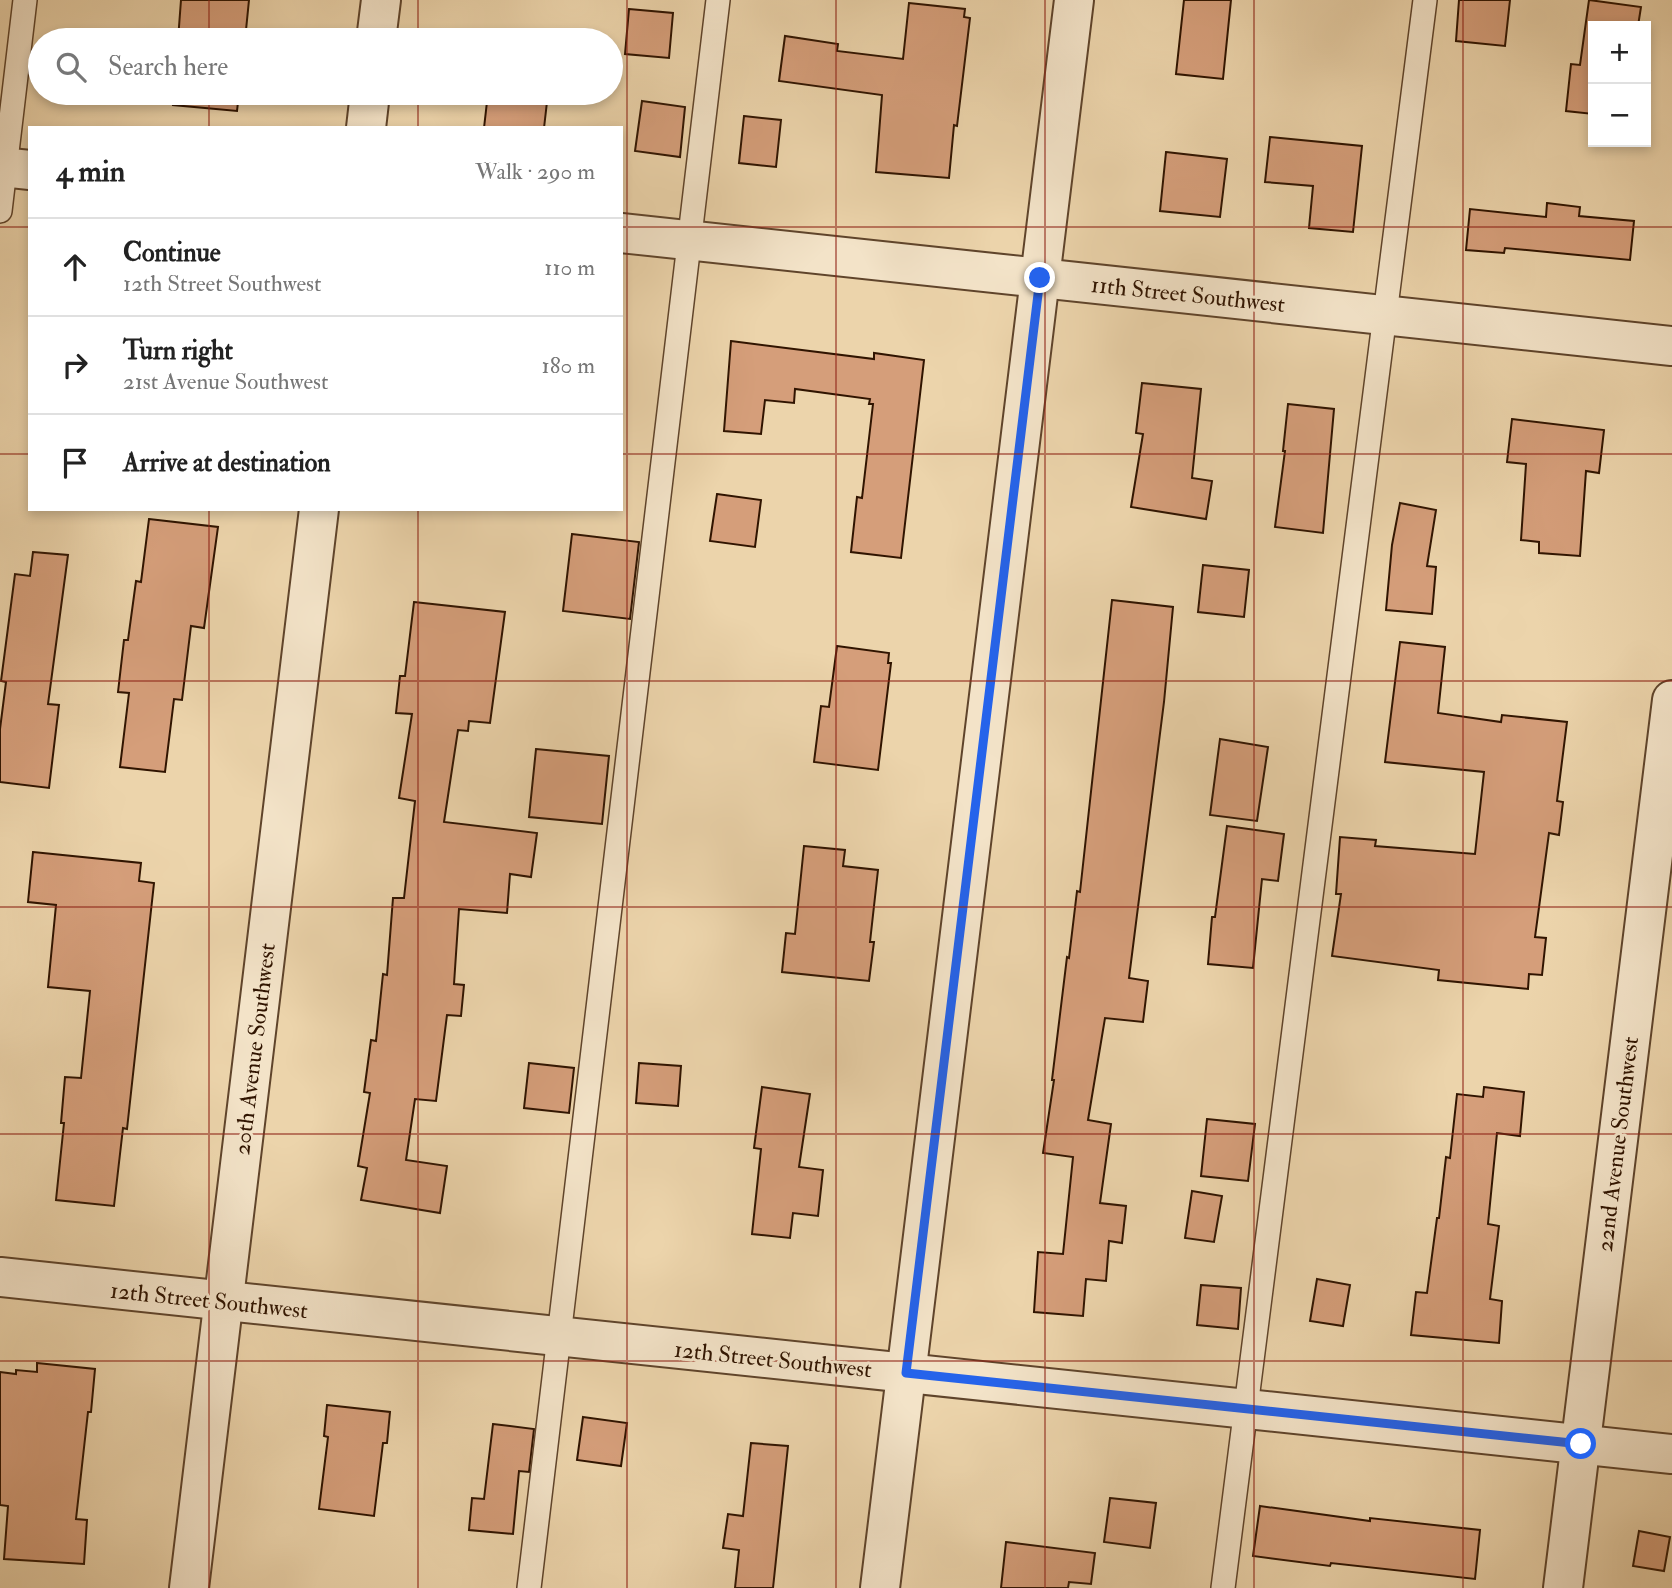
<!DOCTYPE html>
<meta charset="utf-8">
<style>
body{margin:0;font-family:"IM FELL Double Pica",serif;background:#f6f6f6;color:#222}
.controls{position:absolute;right:21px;top:21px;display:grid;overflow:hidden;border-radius:0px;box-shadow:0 4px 10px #0003}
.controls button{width:63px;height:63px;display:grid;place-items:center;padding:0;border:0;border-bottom:2px solid #e0e0e0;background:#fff;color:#222;font:35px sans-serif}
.stop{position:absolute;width:21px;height:21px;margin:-16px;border:5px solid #2563eb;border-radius:50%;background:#fff}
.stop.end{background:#2563eb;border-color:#fff;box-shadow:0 2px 7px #0008}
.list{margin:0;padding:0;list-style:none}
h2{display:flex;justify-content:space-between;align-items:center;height:91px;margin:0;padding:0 28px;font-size:30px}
h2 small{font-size:23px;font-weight:400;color:#767676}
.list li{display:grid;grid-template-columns:46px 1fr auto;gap:21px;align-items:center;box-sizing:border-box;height:98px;padding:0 28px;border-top:2px solid #e0e0e0}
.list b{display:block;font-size:26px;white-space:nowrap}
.list p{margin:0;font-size:23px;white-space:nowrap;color:#767676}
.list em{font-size:23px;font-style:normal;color:#767676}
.icon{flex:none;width:38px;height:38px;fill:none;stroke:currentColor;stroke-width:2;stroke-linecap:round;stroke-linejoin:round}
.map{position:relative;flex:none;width:1672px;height:1588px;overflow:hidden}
.search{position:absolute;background:#fff;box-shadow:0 4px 10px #0003;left:28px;top:28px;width:595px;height:77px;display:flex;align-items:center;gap:18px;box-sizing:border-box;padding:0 24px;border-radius:38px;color:#767676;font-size:26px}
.panel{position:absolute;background:#fff;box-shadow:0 4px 10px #0003;left:28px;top:126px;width:595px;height:385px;border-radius:0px}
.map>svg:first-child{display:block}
</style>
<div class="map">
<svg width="1672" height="1588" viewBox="0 0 1672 1588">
<rect width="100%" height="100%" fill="#ecd4ab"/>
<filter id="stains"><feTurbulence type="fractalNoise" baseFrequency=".00286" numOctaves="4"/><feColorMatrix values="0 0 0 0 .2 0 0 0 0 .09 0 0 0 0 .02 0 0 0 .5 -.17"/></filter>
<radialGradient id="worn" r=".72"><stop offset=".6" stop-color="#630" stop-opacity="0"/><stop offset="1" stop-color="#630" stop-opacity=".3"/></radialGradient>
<g fill="#d59e7a" stroke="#301400" stroke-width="2">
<path d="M 181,0 L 249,0 L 245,40 L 178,40 Z"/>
<path d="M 1184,0 L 1231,0 L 1223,79 L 1176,74 Z"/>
<path d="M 1459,0 L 1510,0 L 1505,46 L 1456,41 Z"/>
<path d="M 1589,0 L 1641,7 L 1638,26 L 1593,26 L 1593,114 L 1566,111 L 1571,64 L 1580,65 Z"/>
<path d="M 909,3 L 965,9 L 964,17 L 970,18 L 957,126 L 954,125 L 949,178 L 876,172 L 882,95 L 779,81 L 785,36 L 838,44 L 837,51 L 903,59 Z"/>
<path d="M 629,9 L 673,13 L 669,58 L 625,54 Z"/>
<path d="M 1646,71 L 1650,71 L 1646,119 Z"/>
<path d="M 174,93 L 239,93 L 237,111 L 173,105 Z"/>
<path d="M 488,93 L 548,93 L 544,128 L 484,128 Z"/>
<path d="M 642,101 L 685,107 L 680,157 L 635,151 Z"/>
<path d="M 744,116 L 781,120 L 776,167 L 739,163 Z"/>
<path d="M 1270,137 L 1362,146 L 1353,232 L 1309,228 L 1313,186 L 1265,182 Z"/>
<path d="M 1166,152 L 1227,159 L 1220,217 L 1160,211 Z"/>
<path d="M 1547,203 L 1580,207 L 1579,216 L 1634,221 L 1630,260 L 1505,248 L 1504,253 L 1466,250 L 1470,209 L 1546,217 Z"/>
<path d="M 731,341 L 874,359 L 874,353 L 924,360 L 901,558 L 851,552 L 857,497 L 862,498 L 873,404 L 869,404 L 870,399 L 795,389 L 794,403 L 765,400 L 761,434 L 724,431 Z"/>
<path d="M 1142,383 L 1201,389 L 1192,478 L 1212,481 L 1206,519 L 1131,507 L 1143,434 L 1136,433 Z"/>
<path d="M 1288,404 L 1334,409 L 1323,533 L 1275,527 L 1285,451 L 1283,451 Z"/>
<path d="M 1512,419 L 1604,430 L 1599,473 L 1586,471 L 1580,556 L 1539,553 L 1539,542 L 1521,540 L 1526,464 L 1507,462 Z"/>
<path d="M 717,494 L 761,500 L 755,547 L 710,541 Z"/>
<path d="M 1400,503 L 1436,510 L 1427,566 L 1436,567 L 1432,614 L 1386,610 L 1392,545 Z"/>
<path d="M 149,519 L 218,527 L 204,628 L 191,626 L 182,700 L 174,699 L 165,772 L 120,767 L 129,693 L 118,692 L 124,640 L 128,640 L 136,581 L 141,582 Z"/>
<path d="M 572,534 L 639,542 L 630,619 L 563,611 Z"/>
<path d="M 33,552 L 68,555 L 48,704 L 59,705 L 49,788 L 0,782 L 0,729 L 6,682 L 1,681 L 15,574 L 30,576 Z"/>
<path d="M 1203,565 L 1249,570 L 1244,617 L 1198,612 Z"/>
<path d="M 1112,600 L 1173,607 L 1164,702 L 1129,978 L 1148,981 L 1143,1022 L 1105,1018 L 1088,1120 L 1111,1124 L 1100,1203 L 1126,1206 L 1122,1243 L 1109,1241 L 1106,1281 L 1086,1279 L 1083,1316 L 1034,1312 L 1038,1252 L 1063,1254 L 1073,1157 L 1043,1153 L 1054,1080 L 1052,1080 L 1067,957 L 1069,958 L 1077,891 L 1080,892 Z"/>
<path d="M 414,602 L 505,612 L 490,723 L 469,721 L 468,731 L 458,730 L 444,822 L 537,833 L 531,877 L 510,874 L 507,913 L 459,909 L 454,984 L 464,985 L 461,1016 L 447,1015 L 436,1101 L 415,1099 L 406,1160 L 447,1166 L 440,1213 L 361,1200 L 367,1168 L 358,1166 L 370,1093 L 364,1092 L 371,1040 L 376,1041 L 383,974 L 387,975 L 393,898 L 404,898 L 415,801 L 399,798 L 412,714 L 396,713 L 400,676 L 405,676 Z"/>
<path d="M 1400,642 L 1445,647 L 1438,713 L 1501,722 L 1502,715 L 1567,722 L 1557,801 L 1563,802 L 1559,835 L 1549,833 L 1535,937 L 1546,938 L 1542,975 L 1529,974 L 1528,989 L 1438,980 L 1439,970 L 1332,956 L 1341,894 L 1336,894 L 1340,837 L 1376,840 L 1375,846 L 1475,854 L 1484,772 L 1385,762 Z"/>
<path d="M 837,646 L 889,653 L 888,663 L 891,663 L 878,770 L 814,762 L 821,706 L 829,707 Z"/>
<path d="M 1220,739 L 1268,747 L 1257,821 L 1210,815 Z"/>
<path d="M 536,749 L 609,756 L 602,824 L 529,817 Z"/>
<path d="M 1227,826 L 1284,834 L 1278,881 L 1262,879 L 1253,968 L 1208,964 L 1212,917 L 1215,917 Z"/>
<path d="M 804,846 L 845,850 L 843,866 L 878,870 L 870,942 L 874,942 L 869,981 L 782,972 L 786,933 L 795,934 Z"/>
<path d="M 33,852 L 141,863 L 139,881 L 154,883 L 127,1129 L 123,1128 L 114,1206 L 56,1200 L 64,1123 L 61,1123 L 65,1077 L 81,1078 L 90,991 L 48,987 L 56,905 L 28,902 Z"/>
<path d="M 529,1063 L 574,1068 L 569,1113 L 524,1108 Z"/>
<path d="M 639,1063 L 681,1066 L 678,1106 L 636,1103 Z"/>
<path d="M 762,1087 L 810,1094 L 799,1167 L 823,1170 L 818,1216 L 793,1213 L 790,1238 L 752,1234 L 761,1149 L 754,1148 Z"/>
<path d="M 1484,1087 L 1524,1092 L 1520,1136 L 1497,1133 L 1488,1224 L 1499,1226 L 1490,1299 L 1502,1301 L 1499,1343 L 1411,1335 L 1416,1292 L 1427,1293 L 1437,1218 L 1439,1218 L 1446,1157 L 1450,1158 L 1457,1094 L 1483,1097 Z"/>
<path d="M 1207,1119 L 1255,1124 L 1248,1181 L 1201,1176 Z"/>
<path d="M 1192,1191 L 1222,1196 L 1214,1242 L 1185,1238 Z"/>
<path d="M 1317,1279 L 1350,1285 L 1343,1326 L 1310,1321 Z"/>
<path d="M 1201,1285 L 1241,1288 L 1238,1329 L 1197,1325 Z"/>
<path d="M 37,1363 L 95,1369 L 91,1412 L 88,1412 L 76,1519 L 87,1520 L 84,1564 L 4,1559 L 8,1506 L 0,1505 L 0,1372 L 16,1374 L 16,1370 L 37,1372 Z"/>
<path d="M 327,1405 L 390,1412 L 387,1443 L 383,1443 L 374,1516 L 319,1509 L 328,1437 L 324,1436 Z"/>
<path d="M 583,1417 L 627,1423 L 621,1466 L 577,1460 Z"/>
<path d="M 493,1424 L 534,1429 L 529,1472 L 519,1471 L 513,1534 L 469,1530 L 472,1498 L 484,1499 Z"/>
<path d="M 751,1443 L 788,1446 L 773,1588 L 735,1588 L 739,1550 L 723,1548 L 728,1514 L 743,1516 Z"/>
<path d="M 1110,1498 L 1156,1503 L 1150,1548 L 1104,1542 Z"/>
<path d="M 1260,1506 L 1370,1521 L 1370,1518 L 1480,1530 L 1475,1579 L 1331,1563 L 1330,1566 L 1253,1556 Z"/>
<path d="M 1639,1531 L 1670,1537 L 1664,1571 L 1633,1566 Z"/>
<path d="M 1006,1542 L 1095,1553 L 1091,1584 L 1069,1582 L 1068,1588 L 1001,1588 Z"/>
</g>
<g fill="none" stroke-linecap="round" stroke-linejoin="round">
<g stroke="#5f442b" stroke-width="26">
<g id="lane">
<path d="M 0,211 L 25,0"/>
<path d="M 529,1588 L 718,0"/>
<path d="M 1223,1588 L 1425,0"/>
</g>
</g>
<g stroke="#5f442b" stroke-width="42">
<g id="street">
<path d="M 376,40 L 381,0"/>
<path d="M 366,128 L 370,93"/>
<path d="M 0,167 L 30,170"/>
<path d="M 621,233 L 1672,346"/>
<path d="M 0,1277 L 1672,1454"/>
<path d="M 189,1588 L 319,509"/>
<path d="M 880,1588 L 1074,0"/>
<path d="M 1563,1588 L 1672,700"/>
</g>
</g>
<use href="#lane" stroke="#f3e3c8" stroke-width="23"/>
<use href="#street" stroke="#f3e3c8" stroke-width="38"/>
</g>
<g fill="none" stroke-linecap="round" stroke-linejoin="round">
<path stroke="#2563eb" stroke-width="9" d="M 1040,278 L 906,1373 L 1581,1444"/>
</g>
<path fill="none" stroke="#8f2418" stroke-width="2" stroke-opacity="0.55" d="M 209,0 L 209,40M 418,0 L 418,40M 627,0 L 627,1588M 836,0 L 836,1588M 1045,0 L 1045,1588M 1254,0 L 1254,1588M 1463,0 L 1463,1588M 209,93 L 209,128M 418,93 L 418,128M 0,227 L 30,227M 621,227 L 1672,227M 0,454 L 30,454M 621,454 L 1672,454M 209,509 L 209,1588M 418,509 L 418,1588M 0,681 L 1672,681M 0,907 L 1672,907M 0,1134 L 1672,1134M 0,1361 L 1672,1361"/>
<g text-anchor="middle" stroke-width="6" stroke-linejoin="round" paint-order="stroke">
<g font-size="23" fill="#301400" stroke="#f3e3c8">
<text transform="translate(1188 294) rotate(6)" y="8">11th Street Southwest</text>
<text transform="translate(254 1049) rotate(-83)" y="8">20th Avenue Southwest</text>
<text transform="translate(1617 1144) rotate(-83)" y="8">22nd Avenue Southwest</text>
<text transform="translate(209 1300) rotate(6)" y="8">12th Street Southwest</text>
<text transform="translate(773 1359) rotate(6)" y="8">12th Street Southwest</text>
</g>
</g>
<rect width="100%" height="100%" filter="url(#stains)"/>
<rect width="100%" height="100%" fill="url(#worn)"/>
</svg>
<div class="controls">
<button>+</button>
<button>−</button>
</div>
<div class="stop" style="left:1581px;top:1444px"></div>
<div class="stop end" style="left:1040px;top:278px"></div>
<div class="search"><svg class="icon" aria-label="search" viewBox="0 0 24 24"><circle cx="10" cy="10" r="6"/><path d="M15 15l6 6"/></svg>Search here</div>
<section class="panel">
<h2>4 min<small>Walk · 290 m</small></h2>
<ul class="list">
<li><svg class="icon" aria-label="ahead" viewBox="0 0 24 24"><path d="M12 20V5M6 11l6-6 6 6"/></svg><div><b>Continue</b><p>12th Street Southwest</p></div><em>110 m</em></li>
<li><svg class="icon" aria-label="right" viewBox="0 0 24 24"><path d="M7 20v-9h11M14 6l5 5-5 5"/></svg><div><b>Turn right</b><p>21st Avenue Southwest</p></div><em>180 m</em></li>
<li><svg class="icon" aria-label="arrive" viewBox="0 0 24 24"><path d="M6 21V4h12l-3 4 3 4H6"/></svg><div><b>Arrive at destination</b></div></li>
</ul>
</section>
</div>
